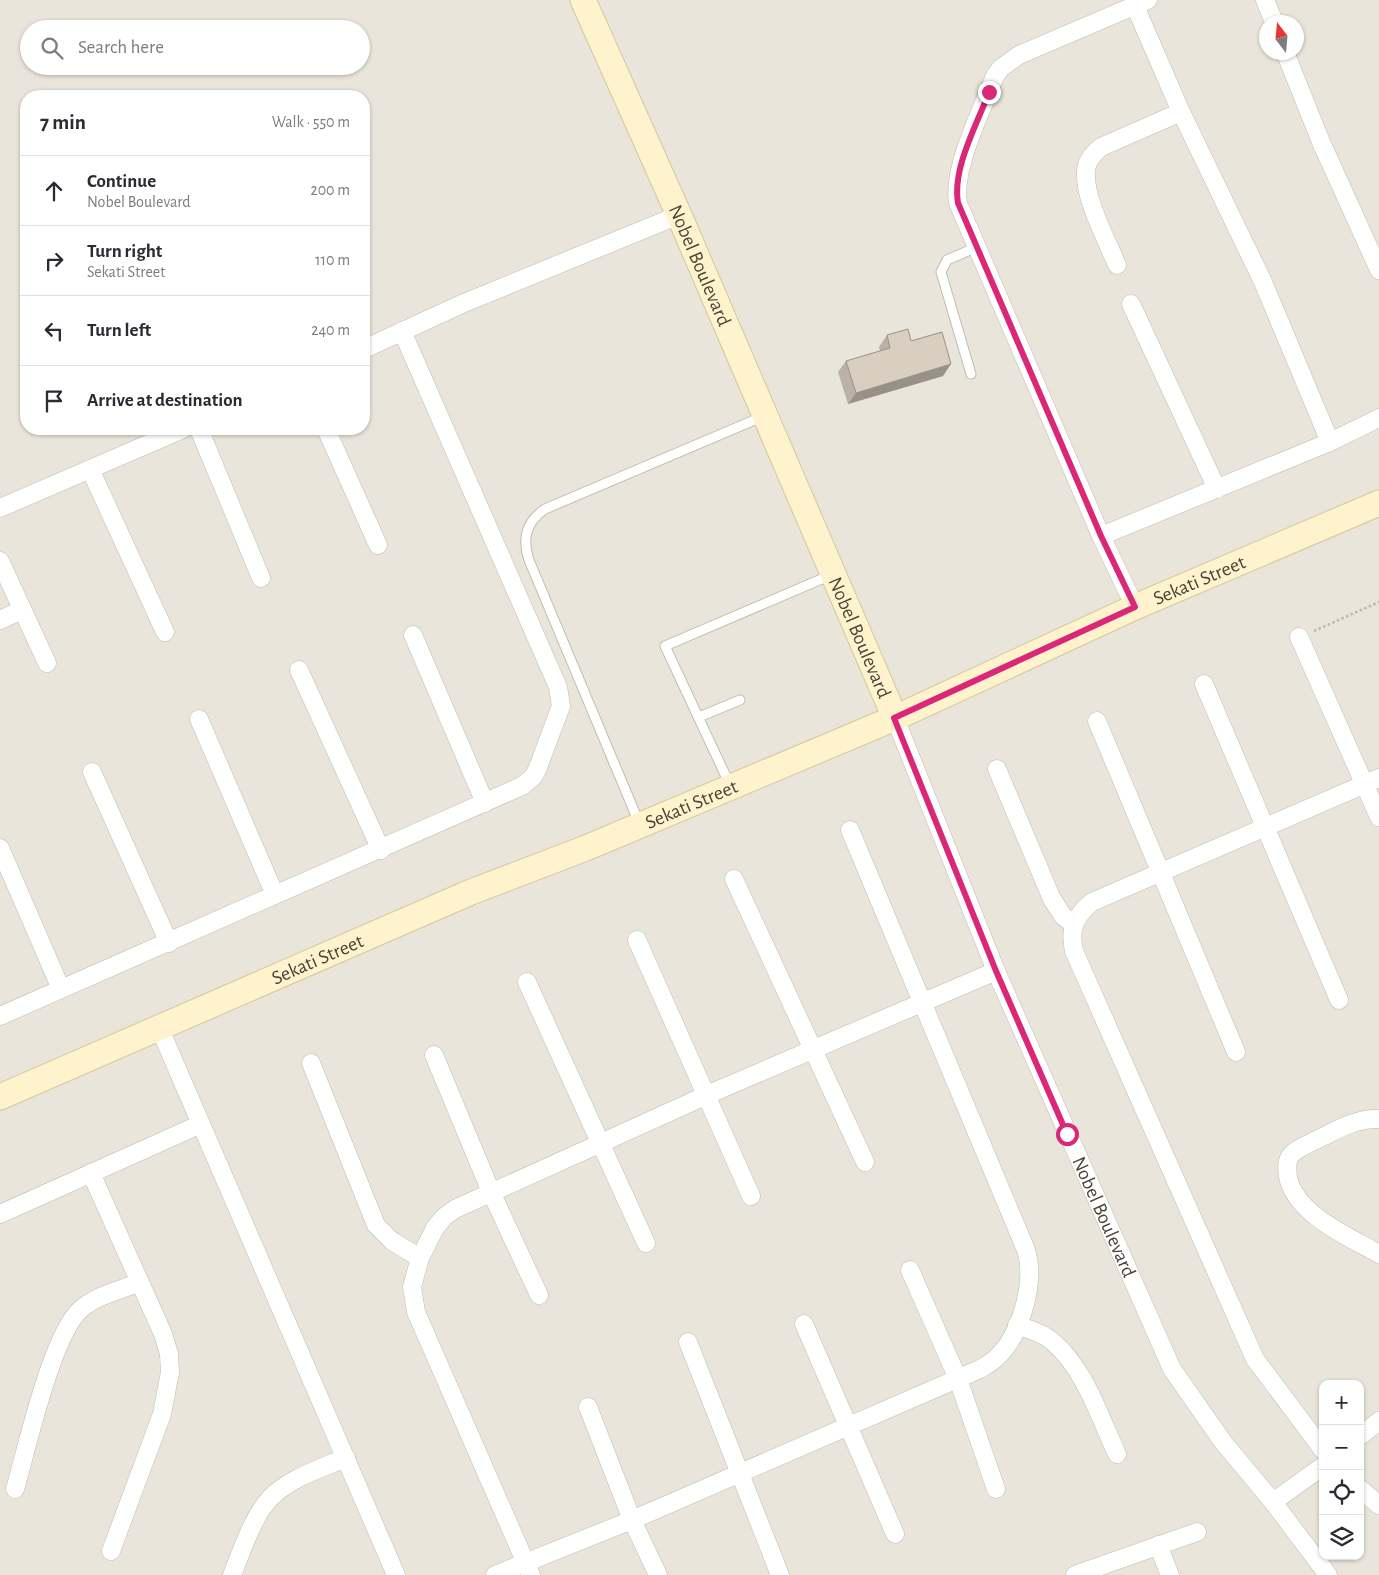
<!DOCTYPE html>
<meta charset="utf-8">
<style>
body{margin:0;font-family:"Alegreya Sans",sans-serif;background:#f7f7f7;color:#2b2b33}
.controls{position:absolute;right:15px;bottom:15px;display:grid;overflow:hidden;border-radius:10px;box-shadow:0 1px 4px #0004}
.controls button{width:45px;height:45px;display:grid;place-items:center;padding:0;border:0;border-bottom:1px solid #e1e1e2;background:#fff;color:#2b2b33;font:25px sans-serif}
.compass{position:absolute;left:1259px;top:15px;width:45px;height:45px;border-radius:50%;background:#fff;box-shadow:0 1px 4px #0004;rotate:344deg}
.stop{position:absolute;width:15px;height:15px;margin:-11px;border:4px solid #db2777;border-radius:50%;background:#fff}
.stop.end{background:#db2777;border-color:#fff;box-shadow:0 1px 5px #0008}
.list{margin:0;padding:0;list-style:none}
h2{display:flex;justify-content:space-between;align-items:center;height:65px;margin:0;padding:0 20px;font-size:21px}
h2 small{font-size:16px;font-weight:400;color:#7c7c81}
.list li{display:grid;grid-template-columns:32px 1fr auto;gap:15px;align-items:center;box-sizing:border-box;height:70px;padding:0 20px;border-top:1px solid #e1e1e2}
.list b{display:block;font-size:19px;white-space:nowrap}
.list p{margin:0;font-size:16px;white-space:nowrap;color:#7c7c81}
.list em{font-size:16px;font-style:normal;color:#7c7c81}
.icon{flex:none;width:28px;height:28px;fill:none;stroke:currentColor;stroke-width:2;stroke-linecap:round;stroke-linejoin:round}
.map{position:relative;flex:none;width:1379px;height:1575px;overflow:hidden}
.search{position:absolute;background:#fff;box-shadow:0 1px 4px #0004;left:20px;top:20px;width:350px;height:55px;display:flex;align-items:center;gap:12px;box-sizing:border-box;padding:0 18px;border-radius:28px;color:#7c7c81;font-size:19px}
.panel{position:absolute;background:#fff;box-shadow:0 1px 4px #0004;left:20px;top:90px;width:350px;height:345px;border-radius:20px}
.map>svg:first-child{display:block}
</style>
<div class="map">
<svg width="1379" height="1575" viewBox="0 0 1379 1575">
<rect width="100%" height="100%" fill="#f6f3ec"/>
<path fill="#eae5da" fill-rule="evenodd" d="M 0,0 L 1379,0 L 1379,1575 L 0,1575 ZM 1266,22 L 1296,22 L 1296,52 L 1266,52 ZM 29,29 L 361,29 L 361,66 L 29,66 ZM 26,96 L 364,96 L 364,429 L 26,429 ZM 1323,1384 L 1360,1384 L 1360,1556 L 1323,1556 Z"/>
<g fill="none" stroke-linecap="round" stroke-linejoin="round">
<g stroke="#c2bbae" stroke-width="11">
<g id="lane">
<path d="M 971,374 L 941,272 L 947,260 L 977,247"/>
<path d="M 699,717 L 740,700"/>
<path d="M 730,785 L 665,646 L 831,575"/>
<path d="M 640,825 L 529,560 C 522,538 526,522 545,509 L 764,416"/>
</g>
</g>
<g stroke="#c2bbae" stroke-width="19">
<g id="street">
<path d="M 1265,0 L 1274,22"/>
<path d="M 1135,6 L 1181,112 L 1263,282 L 1330,442"/>
<path d="M 1285,52 L 1321,142 L 1379,270"/>
<path d="M 1117,265 C 1107,240 1080,192 1087,165 C 1090,157 1095,152 1101,147 L 1181,112"/>
<path d="M 1131,304 L 1217,489"/>
<path d="M 364,349 L 464,303 L 679,215"/>
<path d="M 199,429 L 261,578"/>
<path d="M 326,429 L 378,545"/>
<path d="M 90,469 L 165,632"/>
<path d="M 0,508 L 183,429"/>
<path d="M 1101,536 L 1330,442 L 1379,418"/>
<path d="M 0,561 L 47,663"/>
<path d="M 1135,607 L 1101,536 L 958,203 C 952,168 982,110 995,76 L 1001,68 L 1019,55 L 1148,0"/>
<path d="M 0,620 L 22,610"/>
<path d="M 413,635 L 485,803"/>
<path d="M 1299,637 L 1379,817"/>
<path d="M 299,670 L 381,850"/>
<path d="M 1204,684 L 1339,1000"/>
<path id="s1" d="M 895,718 L 996,971 L 1172,1369 L 1223,1442 L 1273,1502 L 1328,1575"/>
<path d="M 199,719 L 275,895"/>
<path d="M 1097,721 L 1236,1052"/>
<path d="M 997,769 L 1052,899 L 1063,916 L 1073,924"/>
<path d="M 92,772 L 169,943"/>
<path d="M 0,848 L 61,989"/>
<path d="M 734,879 L 865,1162"/>
<path d="M 637,940 L 751,1196"/>
<path d="M 527,982 L 646,1243"/>
<path d="M 0,1016 L 522,786 L 533,777 L 537,770 L 561,706 L 558,687 L 402,331"/>
<path d="M 159,1027 L 396,1575"/>
<path d="M 434,1055 L 491,1192 L 539,1295"/>
<path d="M 311,1063 L 376,1225 L 392,1241 L 420,1258"/>
<path d="M 1379,1119 C 1355,1118 1335,1131 1314,1141 C 1307,1145 1297,1148 1291,1155 C 1286,1161 1287,1169 1288,1177 C 1296,1215 1348,1236 1379,1254"/>
<path d="M 91,1173 L 163,1334 L 169,1354 L 170,1372 L 162,1414 L 111,1551"/>
<path d="M 0,1214 L 201,1124"/>
<path d="M 910,1270 L 958,1379 L 996,1489"/>
<path d="M 804,1324 L 895,1534"/>
<path d="M 1017,1325 C 1028,1329 1043,1333 1052,1341 C 1085,1369 1099,1416 1117,1454"/>
<path d="M 688,1342 L 780,1575"/>
<path d="M 588,1407 L 632,1520 L 658,1575"/>
<path d="M 1360,1436 L 1379,1421"/>
<path d="M 1323,1450 L 1255,1359 L 1074,951 C 1069,929 1075,916 1092,902 L 1379,778"/>
<path d="M 15,1489 C 27,1448 52,1334 81,1309 C 97,1295 121,1290 140,1282"/>
<path d="M 1360,1489 L 1379,1505"/>
<path d="M 1273,1502 L 1323,1466"/>
<path d="M 1158,1545 L 1170,1575"/>
<path d="M 232,1575 C 263,1495 265,1489 346,1458"/>
<path d="M 495,1575 L 632,1520 L 980,1369 C 985,1366 991,1363 996,1358 C 1021,1336 1036,1281 1026,1250 L 850,830"/>
<path d="M 531,1575 L 416,1312 L 412,1287 L 420,1258 L 435,1228 L 444,1217 L 455,1209 L 707,1095 L 996,971"/>
<path d="M 1075,1575 L 1197,1532"/>
</g>
</g>
<g stroke="#d6c79b" stroke-width="27">
<g id="secondary">
<path id="s2" d="M 583,0 L 679,215 L 895,718"/>
<path id="s3" d="M 0,1097 L 471,892 L 586,848 L 895,718 L 1135,607 L 1379,503"/>
</g>
</g>
<path stroke="#c4b79f" stroke-width="2.5" stroke-dasharray="2.5 2.5" stroke-linecap="butt" d="M 1314,631 L 1379,602"/>
<use href="#lane" stroke="#fff" stroke-width="9"/>
<use href="#street" stroke="#fff" stroke-width="18"/>
<use href="#secondary" stroke="#fff3cd" stroke-width="25"/>
</g>
<path fill="#bab2a6" d="M 887,335 L 911,341 L 943,376 L 848,404 L 838,372 L 846,361 L 880,351 L 879,347 Z"/>
<path fill="#979187" d="M 951,364 L 943,376 L 848,404 L 856,393 Z"/>
<path fill="#d8cfc1" stroke="#979187" d="M 908,329 L 911,341 L 942,332 L 951,364 L 856,393 L 846,361 L 890,348 L 887,335 Z"/>
<g fill="none" stroke-linecap="round" stroke-linejoin="round">
<path stroke="#db2777" stroke-width="6" d="M 989,92 C 977,125 952,168 958,203 L 1101,536 L 1135,607 L 894,718 L 996,971 L 1067,1134"/>
</g>
<g text-anchor="middle" stroke-width="4" stroke-linejoin="round" paint-order="stroke">
<g font-size="20" fill="#4b4439" stroke="#fff">
<text dy="7" stroke="none"><textPath href="#s2" startOffset="290">Nobel Boulevard</textPath></text>
<text dy="7" stroke="none"><textPath href="#s3" startOffset="1306">Sekati Street</textPath></text>
<text dy="7" stroke="none"><textPath href="#s2" startOffset="695">Nobel Boulevard</textPath></text>
<text dy="7" stroke="none"><textPath href="#s3" startOffset="751">Sekati Street</textPath></text>
<text dy="7" stroke="none"><textPath href="#s3" startOffset="346">Sekati Street</textPath></text>
<text dy="7" stroke="none"><textPath href="#s1" startOffset="541">Nobel Boulevard</textPath></text>
</g>
</g>
</svg>
<div class="controls">
<button>+</button>
<button>−</button>
<button><svg class="icon" aria-label="locate" viewBox="0 0 24 24"><circle cx="12" cy="12" r="6"/><path d="M12 2v4M12 18v4M2 12h4M18 12h4"/></svg></button>
<button><svg class="icon" aria-label="layers" viewBox="0 0 24 24"><path d="M12 4l9 5-9 5-9-5zM3 14l9 5 9-5"/></svg></button>
</div>
<svg class="compass" viewBox="-18 -18 36 36"><path d="M0-13l5 13h-10z" fill="#e53935"/><path d="M0 13l5-13h-10z" fill="#7c7c81"/></svg>
<div class="stop" style="left:1067px;top:1134px"></div>
<div class="stop end" style="left:989px;top:92px"></div>
<div class="search"><svg class="icon" aria-label="search" viewBox="0 0 24 24"><circle cx="10" cy="10" r="6"/><path d="M15 15l6 6"/></svg>Search here</div>
<section class="panel">
<h2>7 min<small>Walk · 550 m</small></h2>
<ul class="list">
<li><svg class="icon" aria-label="ahead" viewBox="0 0 24 24"><path d="M12 20V5M6 11l6-6 6 6"/></svg><div><b>Continue</b><p>Nobel Boulevard</p></div><em>200 m</em></li>
<li><svg class="icon" aria-label="right" viewBox="0 0 24 24"><path d="M7 20v-9h11M14 6l5 5-5 5"/></svg><div><b>Turn right</b><p>Sekati Street</p></div><em>110 m</em></li>
<li><svg class="icon" aria-label="left" viewBox="0 0 24 24"><path d="M17 20v-9H6M10 6l-5 5 5 5"/></svg><div><b>Turn left</b></div><em>240 m</em></li>
<li><svg class="icon" aria-label="arrive" viewBox="0 0 24 24"><path d="M6 21V4h12l-3 4 3 4H6"/></svg><div><b>Arrive at destination</b></div></li>
</ul>
</section>
</div>
